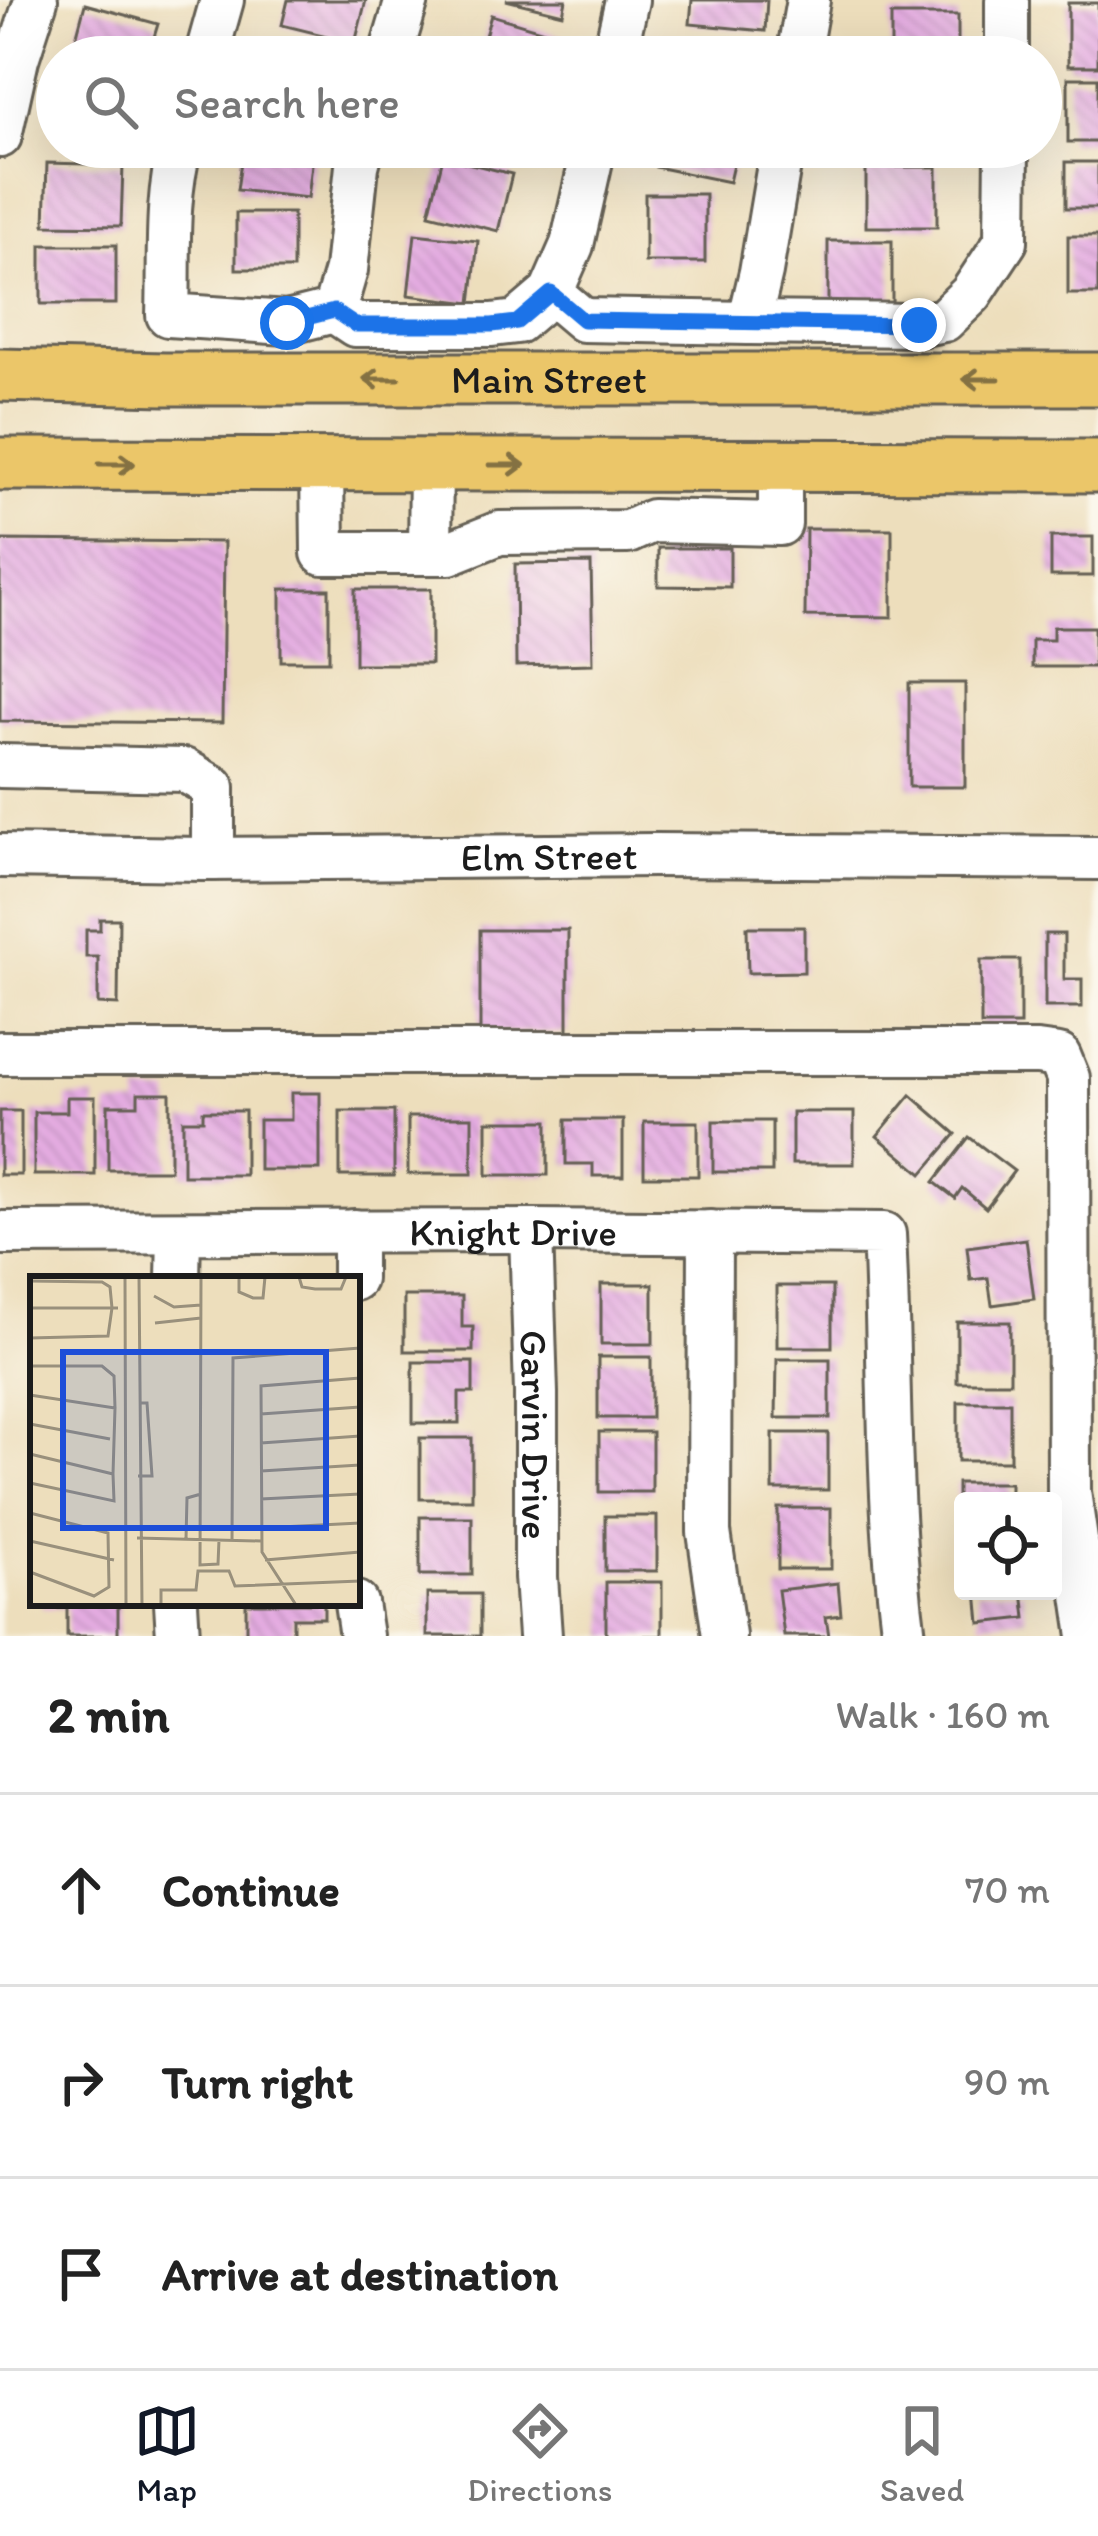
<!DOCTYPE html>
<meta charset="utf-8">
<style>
body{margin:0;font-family:Itim,sans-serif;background:#f2f2f2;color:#222}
.controls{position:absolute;right:36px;bottom:36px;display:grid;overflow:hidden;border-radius:12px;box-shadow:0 12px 48px #0002}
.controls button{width:108px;height:108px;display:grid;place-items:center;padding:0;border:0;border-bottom:3px solid #e0e0e0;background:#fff;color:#222;font:60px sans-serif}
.stop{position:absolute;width:36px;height:36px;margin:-27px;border:9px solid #1a73e8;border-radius:50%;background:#fff}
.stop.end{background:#1a73e8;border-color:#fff;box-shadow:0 3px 12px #0008}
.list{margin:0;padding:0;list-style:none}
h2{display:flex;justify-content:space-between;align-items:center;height:156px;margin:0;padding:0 48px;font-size:51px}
h2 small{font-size:39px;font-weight:400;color:#767676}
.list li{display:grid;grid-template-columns:78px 1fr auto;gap:36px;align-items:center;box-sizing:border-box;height:192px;padding:0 48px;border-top:3px solid #e0e0e0}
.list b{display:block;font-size:45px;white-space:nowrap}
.list em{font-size:39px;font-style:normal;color:#767676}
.icon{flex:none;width:66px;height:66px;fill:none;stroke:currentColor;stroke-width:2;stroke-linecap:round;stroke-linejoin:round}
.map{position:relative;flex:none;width:1098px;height:1636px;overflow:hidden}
.search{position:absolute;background:#fff;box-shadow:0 12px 48px #0002;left:36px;right:36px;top:36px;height:132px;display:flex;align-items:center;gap:30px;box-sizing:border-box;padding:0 42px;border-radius:66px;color:#767676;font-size:45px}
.sheet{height:732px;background:#fff}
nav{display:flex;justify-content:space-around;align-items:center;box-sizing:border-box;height:168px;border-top:3px solid #e0e0e0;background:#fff;font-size:33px;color:#767676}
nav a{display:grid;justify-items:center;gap:6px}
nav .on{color:#111827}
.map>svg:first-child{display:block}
</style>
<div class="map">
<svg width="1098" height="1636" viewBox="0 0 1098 1636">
<defs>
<pattern id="building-back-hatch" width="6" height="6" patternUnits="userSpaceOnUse" patternTransform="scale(3)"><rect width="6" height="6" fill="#e4ace1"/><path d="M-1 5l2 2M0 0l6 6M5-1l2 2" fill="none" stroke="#c393c0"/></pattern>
</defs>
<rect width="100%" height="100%" fill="#fbf7ec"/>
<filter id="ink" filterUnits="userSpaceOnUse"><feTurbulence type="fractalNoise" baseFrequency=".00833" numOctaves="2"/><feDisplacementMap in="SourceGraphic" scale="24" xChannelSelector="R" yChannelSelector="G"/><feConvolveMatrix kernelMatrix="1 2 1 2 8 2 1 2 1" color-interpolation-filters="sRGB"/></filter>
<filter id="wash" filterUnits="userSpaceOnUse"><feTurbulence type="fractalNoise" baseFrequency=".004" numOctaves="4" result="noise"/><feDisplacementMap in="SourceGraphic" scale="48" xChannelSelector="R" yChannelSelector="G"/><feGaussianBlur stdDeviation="2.7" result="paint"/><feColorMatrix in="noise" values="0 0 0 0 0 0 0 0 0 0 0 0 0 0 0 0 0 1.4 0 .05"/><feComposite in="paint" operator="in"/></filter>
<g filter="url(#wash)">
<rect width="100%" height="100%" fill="#eddebc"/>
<g id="blocks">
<g fill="url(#building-back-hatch)">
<path d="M 288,0 L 366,0 L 355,43 L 282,25 Z"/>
<path d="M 506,0 L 566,0 L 563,14 Z"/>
<path d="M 692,0 L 767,0 L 765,31 L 690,24 Z"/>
<rect x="1068" y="3" width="30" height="63"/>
<path d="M 85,4 L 158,24 L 148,57 L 71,57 Z"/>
<path d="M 491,15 L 564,37 L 558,57 L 479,57 Z"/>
<rect x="891" y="15" width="67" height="42"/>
<path d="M 682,38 L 756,52 L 755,57 L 678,57 Z"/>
<path d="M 274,41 L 328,55 L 328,57 L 270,57 Z"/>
<rect x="1068" y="78" width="30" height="64"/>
<path d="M 243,147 L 314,147 L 308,198 L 237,190 Z"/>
<path d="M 472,147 L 539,147 L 536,162 L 472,149 Z"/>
<path d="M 660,147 L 737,147 L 729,182 L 656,167 Z"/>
<rect x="872" y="147" width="76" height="5"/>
<path d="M 443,157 L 512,174 L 498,231 L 429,214 Z"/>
<rect x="1066" y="162" width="32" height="46"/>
<path d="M 47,163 L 123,165 L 121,226 L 45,225 Z"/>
<rect x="866" y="167" width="71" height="60"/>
<rect x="645" y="194" width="60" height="68"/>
<rect x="236" y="213" width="57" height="56"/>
<path d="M 415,234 L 478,241 L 471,303 L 408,295 Z"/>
<rect x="1068" y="236" width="30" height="58"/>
<rect x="828" y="241" width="64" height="63"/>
<rect x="41" y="245" width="75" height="59"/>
<path d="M 806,529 L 892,529 L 892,617 L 805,616 Z"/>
<rect x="1051" y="537" width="42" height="39"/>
<path d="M 0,540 L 224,542 L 222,723 L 0,721 Z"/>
<path d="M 658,548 L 730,548 L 730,587 L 658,586 Z"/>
<path d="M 591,563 L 593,664 L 516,666 L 515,564 Z"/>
<rect x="281" y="589" width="48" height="72"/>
<rect x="355" y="589" width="76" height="75"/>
<path d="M 1053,627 L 1094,627 L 1094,667 L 1032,667 L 1032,640 L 1053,640 Z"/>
<rect x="909" y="683" width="56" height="104"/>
<path d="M 100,919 L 119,919 L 118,1005 L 98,1004 L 98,957 L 86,957 L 86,930 L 100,930 Z"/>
<path d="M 747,927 L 804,927 L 804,972 L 748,973 Z"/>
<path d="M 480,930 L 568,930 L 568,1033 L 480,1032 Z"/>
<path d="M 1045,934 L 1064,934 L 1064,979 L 1082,979 L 1082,1007 L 1045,1007 Z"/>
<rect x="981" y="960" width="39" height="65"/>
<path d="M 138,1093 L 170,1093 L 170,1170 L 108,1170 L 108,1105 L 138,1105 Z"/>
<path d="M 291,1093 L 320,1093 L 320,1170 L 259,1170 L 259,1120 L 291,1120 Z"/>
<path d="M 911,1095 L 956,1134 L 922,1174 L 877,1136 Z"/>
<path d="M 67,1097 L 95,1097 L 95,1175 L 34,1175 L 34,1112 L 67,1112 Z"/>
<rect x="0" y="1111" width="21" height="64"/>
<path d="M 203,1111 L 245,1111 L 245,1175 L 183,1175 L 183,1120 L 203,1120 Z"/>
<rect x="340" y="1111" width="54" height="65"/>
<rect x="792" y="1112" width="62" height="52"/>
<rect x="408" y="1117" width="64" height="57"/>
<path d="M 566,1120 L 623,1120 L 623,1176 L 593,1176 L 593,1164 L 566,1164 Z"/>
<rect x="487" y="1121" width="61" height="54"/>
<rect x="713" y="1121" width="59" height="51"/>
<rect x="644" y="1122" width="54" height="54"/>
<path d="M 969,1137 L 1014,1171 L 986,1208 L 962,1188 L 955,1198 L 934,1182 Z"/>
<path d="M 1026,1239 L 1034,1299 L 992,1305 L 988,1278 L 971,1280 L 967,1247 Z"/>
<rect x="601" y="1284" width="52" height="60"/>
<rect x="777" y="1286" width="55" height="61"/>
<path d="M 404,1296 L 462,1296 L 462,1327 L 473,1327 L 473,1351 L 404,1351 Z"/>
<rect x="957" y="1322" width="53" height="60"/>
<rect x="598" y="1357" width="53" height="61"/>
<path d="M 777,1359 L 830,1359 L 830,1418 L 776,1418 Z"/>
<path d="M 413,1362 L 473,1362 L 473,1393 L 459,1393 L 459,1423 L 413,1423 Z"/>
<rect x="958" y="1402" width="52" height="59"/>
<rect x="599" y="1432" width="53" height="60"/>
<rect x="773" y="1433" width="55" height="57"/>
<rect x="420" y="1438" width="52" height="61"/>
<path d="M 957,1483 L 1010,1483 L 1010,1501 L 963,1501 L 963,1543 L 957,1543 Z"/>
<rect x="778" y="1508" width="53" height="61"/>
<rect x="605" y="1516" width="52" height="55"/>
<rect x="420" y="1517" width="52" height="58"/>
<rect x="606" y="1582" width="56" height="54"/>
<path d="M 838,1583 L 841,1615 L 826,1617 L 829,1636 L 784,1636 L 778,1590 Z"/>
<path d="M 977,1591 L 1023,1591 L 1026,1618 L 980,1623 Z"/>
<rect x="427" y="1594" width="53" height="42"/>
<path d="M 42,1603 L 118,1603 L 118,1636 L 67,1636 L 67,1608 L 42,1608 Z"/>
<path d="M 246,1603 L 324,1603 L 324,1618 L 293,1618 L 293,1636 L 246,1636 Z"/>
</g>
</g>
</g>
<g filter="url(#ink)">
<use href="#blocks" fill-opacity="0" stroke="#656054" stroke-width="3"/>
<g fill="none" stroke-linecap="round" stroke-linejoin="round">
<g stroke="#656054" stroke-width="48">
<g id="minor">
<path d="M 206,57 L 222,0"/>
<path d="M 390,57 L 407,0"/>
<path d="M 614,57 L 627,0"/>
<path d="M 798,57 L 808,0"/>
<path d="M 1007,57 L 1007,0"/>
<path d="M 0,136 L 17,59 L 36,0"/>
<path d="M 180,147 C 165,200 170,260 168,315 L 287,323 L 334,311 L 346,270 L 357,166 L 362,147"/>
<path d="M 551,293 L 583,320 L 749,323 L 761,272 L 782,147"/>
<path d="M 334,311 L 355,325 L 492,325 L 517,322 L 551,293 L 572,245 L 594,147"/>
<path d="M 749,323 L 919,325 L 944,320 L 971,294 L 1006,241 L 1007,147"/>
<path d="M 322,464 L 323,553 L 449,553 L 499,533 L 628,532 L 652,521 L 780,524 L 780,465"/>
<path d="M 430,553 L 431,464"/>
<path d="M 0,766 L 184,770 L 213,787 L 213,859"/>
<path id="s1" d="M 0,856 L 203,859 L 654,855 L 1098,858"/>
<path d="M 0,1053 L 1037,1053 L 1059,1056 L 1068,1078 L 1069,1492 L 1090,1636"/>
<path id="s2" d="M 531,1231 L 536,1393 L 536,1577 L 540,1636"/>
<path d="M 710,1232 L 709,1532 L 724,1636"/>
<path id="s3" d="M 0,1233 L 531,1231 L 884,1234 C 891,1368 886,1503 904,1636"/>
<path d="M 178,1279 L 179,1234"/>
<path d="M 354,1279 L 354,1231"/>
<path d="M 176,1603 L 178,1636"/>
<path d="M 356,1603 L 361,1636"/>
</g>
</g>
<g stroke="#656054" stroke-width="57">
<g id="major">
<path id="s4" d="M 0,375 L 165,379 L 1098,379"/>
<path d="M 0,464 L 1098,466"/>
</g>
</g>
<use href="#minor" stroke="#fff" stroke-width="42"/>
<use href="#major" stroke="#ebc669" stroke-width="51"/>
</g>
<defs><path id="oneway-shaft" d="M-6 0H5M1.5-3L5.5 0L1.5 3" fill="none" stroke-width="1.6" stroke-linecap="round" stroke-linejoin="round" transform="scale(3)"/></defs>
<g stroke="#847142">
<use href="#oneway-shaft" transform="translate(381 379) rotate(-180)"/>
<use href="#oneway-shaft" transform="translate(981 379) rotate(-180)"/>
<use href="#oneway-shaft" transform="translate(117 464)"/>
<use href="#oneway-shaft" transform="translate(507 465)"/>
</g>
</g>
<g fill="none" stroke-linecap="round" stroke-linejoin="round" filter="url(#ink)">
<path stroke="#1a73e8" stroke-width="15" d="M 287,323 L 334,311 L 355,325 L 492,325 L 517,322 L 551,293 L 583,320 L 919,325"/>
</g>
<g text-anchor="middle" stroke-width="9" stroke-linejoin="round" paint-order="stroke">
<g font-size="39" fill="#1c1c1c" stroke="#fbf7ec">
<text dy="14" stroke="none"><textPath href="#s4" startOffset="549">Main Street</textPath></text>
<text dy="14" stroke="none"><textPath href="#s1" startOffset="549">Elm Street</textPath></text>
<text dy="14" stroke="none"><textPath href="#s3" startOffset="513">Knight Drive</textPath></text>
<text dy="14" stroke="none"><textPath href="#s2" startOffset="204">Garvin Drive</textPath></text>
</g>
</g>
<g transform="translate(30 1276)">
<rect width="330" height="330" fill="#eddebc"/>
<path fill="none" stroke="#99907c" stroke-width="3" d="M 95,1 L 96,329M 109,1 L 112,329M 171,1 L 170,289 L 188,288 L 189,264M 209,1 L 209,16 L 223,22 L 233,22 L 235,1M 269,1 L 272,11 L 285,13 L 311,13 L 316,1M 0,5 L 72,6 L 80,11 L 82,32 L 78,60 L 0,62M 124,20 L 144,31 L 171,29M 0,32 L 88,32M 125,47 L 171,42M 0,90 L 72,90 L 84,100 L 85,132M 0,119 L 85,132 L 83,198M 231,138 L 330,131M 0,148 L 80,163M 231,167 L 330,160M 0,178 L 83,198 L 84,225 L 0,207M 231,195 L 330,189M 108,200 L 122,200 L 117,127 L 109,127M 231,223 L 330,218M 0,237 L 78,257 L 79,311 L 64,320 L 0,296M 231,252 L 330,247M 107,262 L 231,265M 156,263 L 157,222 L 171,218M 0,265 L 84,284M 202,265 L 203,82 L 330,72M 235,284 L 330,276M 131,329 L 131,314 L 166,314 L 168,295 L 199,295 L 205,310 L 330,305M 266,329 L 232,276 L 231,110 L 330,102"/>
<path fill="#1d4ed8" fill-opacity="0.15" stroke="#1d4ed8" stroke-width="6" d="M 33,76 L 296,76 L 296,252 L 33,252 Z"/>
<rect width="330" height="330" fill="none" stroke="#1c1c1c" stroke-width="6"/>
</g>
</svg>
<div class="controls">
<button><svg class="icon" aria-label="locate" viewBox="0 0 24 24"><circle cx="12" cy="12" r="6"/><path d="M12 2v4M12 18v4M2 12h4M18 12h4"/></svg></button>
</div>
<div class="stop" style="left:287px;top:323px"></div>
<div class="stop end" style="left:919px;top:325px"></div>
<div class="search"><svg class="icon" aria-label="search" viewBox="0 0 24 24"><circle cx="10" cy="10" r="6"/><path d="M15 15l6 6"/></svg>Search here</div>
</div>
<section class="sheet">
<h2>2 min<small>Walk · 160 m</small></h2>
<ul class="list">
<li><svg class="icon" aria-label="ahead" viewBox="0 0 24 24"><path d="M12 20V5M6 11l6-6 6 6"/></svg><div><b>Continue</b></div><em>70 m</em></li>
<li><svg class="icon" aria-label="right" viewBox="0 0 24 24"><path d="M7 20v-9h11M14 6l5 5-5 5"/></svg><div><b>Turn right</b></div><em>90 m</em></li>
<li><svg class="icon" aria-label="arrive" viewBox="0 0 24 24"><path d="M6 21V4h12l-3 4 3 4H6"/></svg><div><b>Arrive at destination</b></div></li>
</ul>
</section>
<nav>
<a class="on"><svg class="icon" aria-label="map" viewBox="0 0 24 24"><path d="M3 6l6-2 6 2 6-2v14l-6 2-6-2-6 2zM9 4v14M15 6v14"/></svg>Map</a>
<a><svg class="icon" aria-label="directions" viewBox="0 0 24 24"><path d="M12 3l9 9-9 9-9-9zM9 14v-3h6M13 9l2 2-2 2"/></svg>Directions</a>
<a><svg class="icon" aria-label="saved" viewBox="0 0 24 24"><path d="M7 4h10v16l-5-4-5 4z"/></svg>Saved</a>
</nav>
